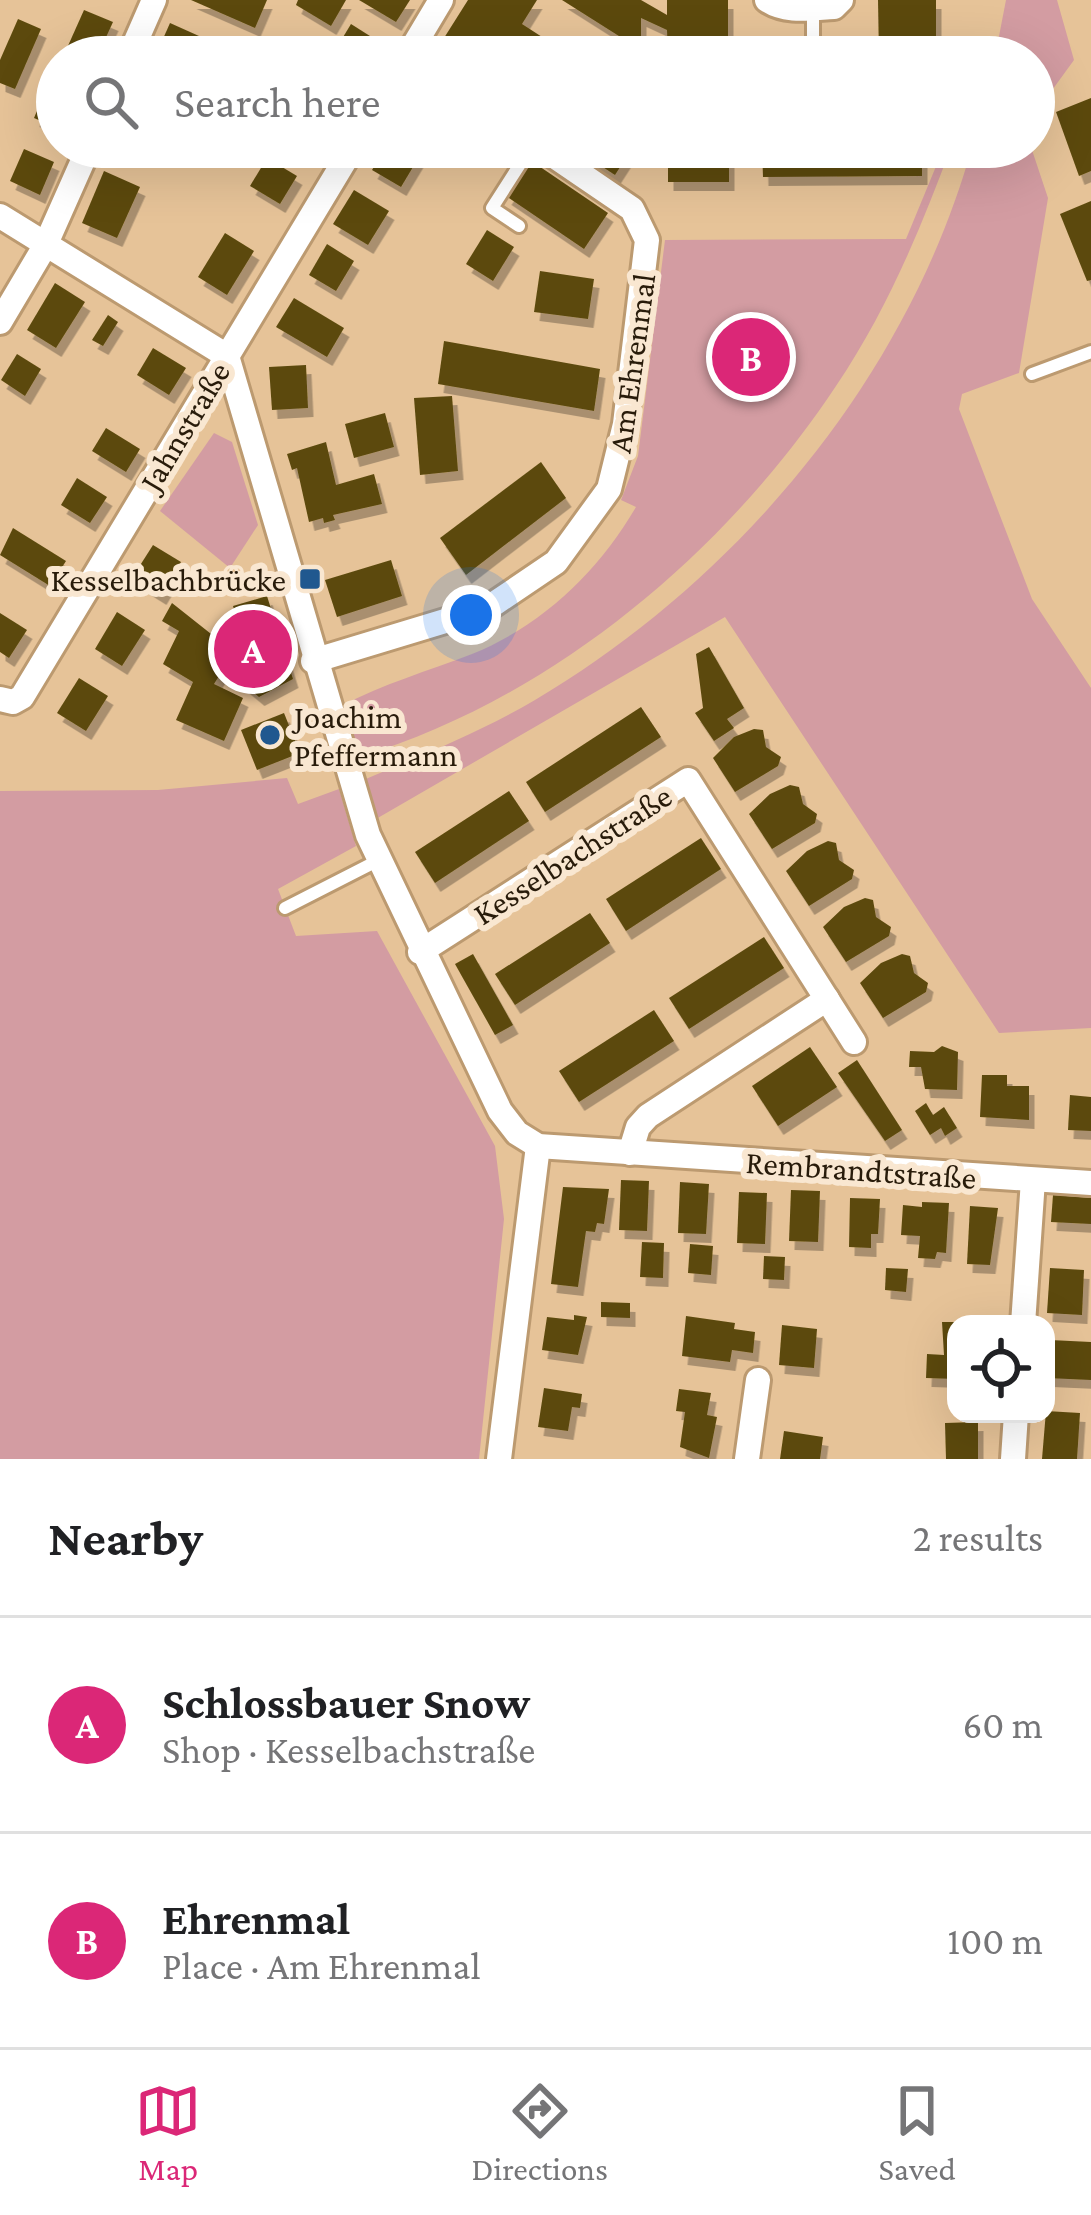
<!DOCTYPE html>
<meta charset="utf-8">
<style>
body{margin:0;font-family:"Crimson Pro",serif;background:#f6f6f6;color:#202124}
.controls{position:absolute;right:36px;bottom:36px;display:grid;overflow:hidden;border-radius:24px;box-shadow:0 12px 48px #0002}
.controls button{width:108px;height:108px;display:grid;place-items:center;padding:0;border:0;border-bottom:3px solid #e0e0e0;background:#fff;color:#202124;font:60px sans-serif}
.you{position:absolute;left:471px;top:615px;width:42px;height:42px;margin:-30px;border:9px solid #fff;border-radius:50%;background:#1a73e8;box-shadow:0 0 0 18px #1a73e833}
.badge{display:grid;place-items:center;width:78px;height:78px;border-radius:50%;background:#db2777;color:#fff;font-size:39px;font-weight:700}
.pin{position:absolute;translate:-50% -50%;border:6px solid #fff;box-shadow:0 3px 12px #0006}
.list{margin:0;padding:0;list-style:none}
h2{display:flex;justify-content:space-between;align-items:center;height:156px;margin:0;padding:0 48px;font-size:51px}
h2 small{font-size:39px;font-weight:400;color:#757577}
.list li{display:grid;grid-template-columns:78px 1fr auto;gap:36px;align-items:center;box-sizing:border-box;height:216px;padding:0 48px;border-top:3px solid #e0e0e0}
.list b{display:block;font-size:45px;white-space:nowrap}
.list p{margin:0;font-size:39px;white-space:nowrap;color:#757577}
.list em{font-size:39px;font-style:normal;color:#757577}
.icon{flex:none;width:66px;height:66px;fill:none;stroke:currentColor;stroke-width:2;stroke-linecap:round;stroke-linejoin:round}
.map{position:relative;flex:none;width:1091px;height:1459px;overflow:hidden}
.search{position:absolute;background:#fff;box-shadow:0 12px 48px #0002;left:36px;right:36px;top:36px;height:132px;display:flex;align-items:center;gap:30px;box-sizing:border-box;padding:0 42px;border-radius:66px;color:#757577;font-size:45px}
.sheet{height:588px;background:#fff}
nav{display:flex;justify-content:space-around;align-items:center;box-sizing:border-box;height:168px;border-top:3px solid #e0e0e0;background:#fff;font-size:33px;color:#757577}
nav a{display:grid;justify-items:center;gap:6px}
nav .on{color:#db2777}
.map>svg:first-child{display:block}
</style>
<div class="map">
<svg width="1091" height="1459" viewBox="0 0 1091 1459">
<defs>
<filter id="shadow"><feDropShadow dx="5.5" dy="9" stdDeviation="0" flood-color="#0004"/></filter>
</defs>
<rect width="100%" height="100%" fill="#e6c398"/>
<g fill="#d39ca2">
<path d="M 1006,0 L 1057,0 L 1074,60 L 1034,115 L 1034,57 L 995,57 Z"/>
<path d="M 944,147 L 951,147 C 920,231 886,312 836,386 C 726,552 552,699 359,757 L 349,741 L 341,706 C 383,684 428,671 472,654 C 543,625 598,572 636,507 L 621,500 L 638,456 L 665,240 L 906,239 Z"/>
<path d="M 972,147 L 1031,147 L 1048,198 L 1019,373 L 962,394 L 959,409 L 1032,599 L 1091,688 L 1091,1028 L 999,1033 L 725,617 L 376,819 L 361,781 C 420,756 479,733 535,700 C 738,580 908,377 972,147 Z"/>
<path d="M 214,433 L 232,442 L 258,525 L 230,568 L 160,511 Z"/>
<path d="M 287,778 L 298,804 L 339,789 L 356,846 L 278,889 L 296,936 L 377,931 L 495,1146 L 504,1219 L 479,1459 L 0,1459 L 0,791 L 158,790 Z"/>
</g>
<g fill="#5c4a0d" filter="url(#shadow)">
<path d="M 191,0 L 267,0 L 255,28 Z"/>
<path d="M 298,0 L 346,0 L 331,26 L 296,5 Z"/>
<path d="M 359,0 L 410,0 L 396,22 Z"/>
<path d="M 468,0 L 537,0 L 522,24 L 573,57 L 432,57 Z"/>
<path d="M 562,0 L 641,0 L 667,15 L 667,0 L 728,0 L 728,57 L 668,57 L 667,30 L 641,18 L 641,50 Z"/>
<path d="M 878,0 L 936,0 L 936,57 L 879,57 Z"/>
<path d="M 84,10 L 113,22 L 97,57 L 63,57 Z"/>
<path d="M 18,19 L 41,29 L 15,89 L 0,83 L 0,60 Z"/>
<path d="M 170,23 L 199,36 L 190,57 L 155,57 Z"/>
<path d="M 351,24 L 381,43 L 373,57 L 331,57 Z"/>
<path d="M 51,78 L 57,81 L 57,128 L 34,118 Z"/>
<path d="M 1091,98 L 1091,171 L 1079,176 L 1056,112 Z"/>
<path d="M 386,147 L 403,147 L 419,157 L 401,187 L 372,170 Z"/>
<path d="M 572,147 L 633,147 L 615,175 Z"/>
<rect x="668" y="147" width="61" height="35"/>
<path d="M 762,147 L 922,147 L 922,176 L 763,177 Z"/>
<path d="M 24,149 L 54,162 L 40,195 L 10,181 Z"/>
<path d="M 267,158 L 297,176 L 280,204 L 250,186 Z"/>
<path d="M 530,160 L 608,213 L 584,249 L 506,196 Z"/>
<path d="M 104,171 L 140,187 L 117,238 L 82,223 Z"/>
<path d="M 354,190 L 389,211 L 368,245 L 333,224 Z"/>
<path d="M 1091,201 L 1091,280 L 1087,281 L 1060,214 Z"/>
<path d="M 487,230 L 514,247 L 493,281 L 466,264 Z"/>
<path d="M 225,233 L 254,251 L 227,295 L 198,277 Z"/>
<path d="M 327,244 L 354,261 L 336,291 L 309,275 Z"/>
<path d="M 540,271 L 594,279 L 588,319 L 534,312 Z"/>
<path d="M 55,283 L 85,302 L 56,348 L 27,330 Z"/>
<path d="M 294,298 L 344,328 L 327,357 L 276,327 Z"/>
<path d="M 108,315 L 118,322 L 103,346 L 92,340 Z"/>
<path d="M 444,341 L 600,369 L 594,411 L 438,384 Z"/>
<path d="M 153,348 L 186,368 L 169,395 L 137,375 Z"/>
<path d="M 17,354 L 41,369 L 25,396 L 1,380 Z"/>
<path d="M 306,365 L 308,408 L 272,410 L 269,367 Z"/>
<path d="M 452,396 L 458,471 L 420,475 L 414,398 Z"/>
<path d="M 385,413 L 394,447 L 354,458 L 345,424 Z"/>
<path d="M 106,428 L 140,449 L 126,472 L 92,451 Z"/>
<path d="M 326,442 L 336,485 L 374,474 L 382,504 L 333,515 L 335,520 L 324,523 L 323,518 L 309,522 L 297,468 L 292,470 L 287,454 Z"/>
<path d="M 541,462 L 566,498 L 466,575 L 440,538 Z"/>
<path d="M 77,478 L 107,497 L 90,523 L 61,505 Z"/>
<path d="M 13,528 L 66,561 L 50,586 L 0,555 Z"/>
<path d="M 153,545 L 181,562 L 161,596 L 132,578 Z"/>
<path d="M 391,560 L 402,596 L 337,617 L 325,580 Z"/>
<path d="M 267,596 L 293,679 L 259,697 L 224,668 L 214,684 L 243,698 L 224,741 L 176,720 L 193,682 L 163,664 L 179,631 L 162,621 L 172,603 L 225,645 L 234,642 L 228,625 L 238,622 L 233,606 Z"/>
<path d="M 117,612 L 145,630 L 122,666 L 95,649 Z"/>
<path d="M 0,613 L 27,630 L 9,658 L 0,652 Z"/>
<path d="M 709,647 L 744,708 L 727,719 L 734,728 L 714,741 L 695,713 L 703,708 L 696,654 Z"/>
<path d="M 79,678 L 108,696 L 86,731 L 57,713 Z"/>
<path d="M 641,707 L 661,737 L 545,812 L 526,782 Z"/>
<path d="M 284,713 L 300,753 L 257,770 L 241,730 Z"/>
<path d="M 754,729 L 763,730 L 766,747 L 781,757 L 778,766 L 735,792 L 713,758 L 734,737 Z"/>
<path d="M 790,785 L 799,787 L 803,804 L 817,814 L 815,823 L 772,849 L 749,814 L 770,794 Z"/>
<path d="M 509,791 L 529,821 L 435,883 L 415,852 Z"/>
<path d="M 701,838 L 721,869 L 626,931 L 606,899 Z"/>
<path d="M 828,841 L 836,843 L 839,860 L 854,870 L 852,879 L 809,906 L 786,871 L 807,851 Z"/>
<path d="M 865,898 L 873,900 L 876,917 L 891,927 L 889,936 L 846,962 L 823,927 L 844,907 Z"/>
<path d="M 590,913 L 610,943 L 515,1005 L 495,974 Z"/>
<path d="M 764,937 L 784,968 L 689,1029 L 669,998 Z"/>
<path d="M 473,954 L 513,1025 L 495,1035 L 455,964 Z"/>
<path d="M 902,954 L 910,956 L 914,973 L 928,983 L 926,992 L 883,1018 L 860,983 L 881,963 Z"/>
<path d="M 654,1010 L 674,1041 L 579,1102 L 559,1071 Z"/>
<path d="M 942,1046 L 958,1052 L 957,1090 L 925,1089 L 921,1067 L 909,1067 L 910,1051 L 934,1052 Z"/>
<path d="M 810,1047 L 837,1087 L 778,1126 L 752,1086 Z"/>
<path d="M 857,1060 L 902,1130 L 885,1141 L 838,1073 Z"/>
<path d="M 982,1075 L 1007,1075 L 1007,1086 L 1029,1086 L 1029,1120 L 980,1117 Z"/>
<path d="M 1070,1095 L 1091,1097 L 1091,1131 L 1068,1130 Z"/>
<path d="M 926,1103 L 933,1115 L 944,1107 L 957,1128 L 945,1136 L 941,1128 L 930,1135 L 915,1111 Z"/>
<path d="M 621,1180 L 649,1181 L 647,1231 L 619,1230 Z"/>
<path d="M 680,1182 L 709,1184 L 706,1234 L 678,1233 Z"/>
<path d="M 563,1187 L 609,1189 L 604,1224 L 597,1223 L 595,1232 L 586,1231 L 578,1287 L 551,1284 Z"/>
<path d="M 791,1190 L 820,1191 L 818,1242 L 789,1241 Z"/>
<path d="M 739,1192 L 767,1193 L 765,1244 L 737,1243 Z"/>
<path d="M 1053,1195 L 1091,1198 L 1091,1224 L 1051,1222 Z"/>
<path d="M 850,1198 L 880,1199 L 878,1234 L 871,1234 L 871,1248 L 849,1247 Z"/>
<path d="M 922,1202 L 949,1203 L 946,1253 L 937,1252 L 935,1259 L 918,1258 L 920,1236 L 901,1235 L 903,1205 L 922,1207 Z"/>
<path d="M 970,1206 L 998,1208 L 990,1265 L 967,1264 Z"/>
<path d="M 642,1242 L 664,1243 L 663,1278 L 640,1277 Z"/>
<path d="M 690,1244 L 713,1246 L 711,1275 L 688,1273 Z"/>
<path d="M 764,1256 L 785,1257 L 784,1280 L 763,1279 Z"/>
<path d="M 886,1268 L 908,1269 L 906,1292 L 885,1290 Z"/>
<path d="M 1050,1268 L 1084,1270 L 1082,1315 L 1047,1313 Z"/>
<path d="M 601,1302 L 630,1303 L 630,1318 L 601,1317 Z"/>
<path d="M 574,1315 L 587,1317 L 578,1355 L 542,1350 L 547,1317 L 574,1320 Z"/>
<path d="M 686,1316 L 735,1323 L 734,1329 L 755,1332 L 753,1353 L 732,1350 L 730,1362 L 682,1356 Z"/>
<path d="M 942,1322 L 956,1322 L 956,1379 L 926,1378 L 927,1354 L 944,1355 Z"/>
<path d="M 782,1325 L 817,1329 L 814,1368 L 779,1365 Z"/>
<path d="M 1050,1340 L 1091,1342 L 1091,1380 L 1047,1378 Z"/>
<path d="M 544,1388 L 582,1394 L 580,1408 L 572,1407 L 568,1431 L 538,1427 Z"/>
<path d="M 679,1389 L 711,1393 L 707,1415 L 717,1417 L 709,1458 L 680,1447 L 685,1412 L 676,1411 Z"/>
<path d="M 1046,1411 L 1080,1413 L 1077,1459 L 1042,1459 Z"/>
<path d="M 978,1422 L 978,1459 L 946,1459 L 945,1423 Z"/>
<path d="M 784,1431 L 823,1437 L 820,1459 L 780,1459 Z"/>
</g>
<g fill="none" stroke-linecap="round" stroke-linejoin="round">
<g stroke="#bc9a70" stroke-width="18">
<g id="service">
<path d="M 813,55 L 813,9"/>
<path d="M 519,226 L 492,208 L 531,147"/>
<path d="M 1032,374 L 1091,352"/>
<path d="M 285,908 L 377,861"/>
</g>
</g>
<g stroke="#bc9a70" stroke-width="30">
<g id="minor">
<path d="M 767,0 C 785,13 812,8 834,7 L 841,0"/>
<path d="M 129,57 L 154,0"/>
<path d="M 407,57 L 441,0"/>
<path d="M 0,216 L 227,356"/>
<path d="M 0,322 L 45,246 L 89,147"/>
<path d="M 227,356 L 368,835 L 500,1111 L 517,1133 L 538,1146 L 1091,1183"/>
<path d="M 313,661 L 488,608 L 556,562 L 609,489 L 625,424 L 647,240 L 632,209 L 541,147"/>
<path d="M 0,699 L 13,702 L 22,697 L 353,147"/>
<path d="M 420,952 L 688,780 L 854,1042"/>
<path d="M 630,1153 L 638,1127 L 648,1116 L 827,999"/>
<path d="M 1023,1324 L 1033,1180"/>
<path d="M 499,1459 L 538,1146"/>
<path d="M 747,1459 L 758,1380"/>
<path d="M 1013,1459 L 1016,1414"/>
</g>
</g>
<use href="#service" stroke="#fff" stroke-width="12"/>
<use href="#minor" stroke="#fff" stroke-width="24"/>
</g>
<g fill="#20588f" stroke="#f9e7d1" stroke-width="4.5">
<rect x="298" y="567" width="24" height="24" rx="6"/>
<circle cx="270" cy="735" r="12"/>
</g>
<g text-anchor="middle" stroke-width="12" stroke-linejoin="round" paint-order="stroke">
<g font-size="33" fill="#281b0a" stroke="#f9e7d1">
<text transform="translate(631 363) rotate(-82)" y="12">Am Ehrenmal</text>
<text transform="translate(184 426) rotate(-59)" y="12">Jahnstraße</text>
<text transform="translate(572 854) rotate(-33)" y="12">Kesselbachstraße</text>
<text transform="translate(861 1169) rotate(4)" y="12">Rembrandtstraße</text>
</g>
<g font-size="33" fill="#281b0a" stroke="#f9e7d1" text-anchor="end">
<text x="286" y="591">Kesselbachbrücke</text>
<text x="294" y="728" text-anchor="start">Joachim<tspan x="294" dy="38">Pfeffermann</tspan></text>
</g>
</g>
</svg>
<div class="controls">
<button><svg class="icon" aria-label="locate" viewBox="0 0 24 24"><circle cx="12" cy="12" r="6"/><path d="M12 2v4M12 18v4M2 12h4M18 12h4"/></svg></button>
</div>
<div class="you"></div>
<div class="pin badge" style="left:253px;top:649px">A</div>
<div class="pin badge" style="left:751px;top:357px">B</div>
<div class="search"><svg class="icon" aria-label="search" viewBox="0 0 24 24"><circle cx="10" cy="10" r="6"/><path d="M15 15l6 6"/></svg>Search here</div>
</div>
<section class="sheet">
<h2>Nearby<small>2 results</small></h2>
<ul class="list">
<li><span class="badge">A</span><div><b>Schlossbauer Snow</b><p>Shop · Kesselbachstraße</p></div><em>60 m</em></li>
<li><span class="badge">B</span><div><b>Ehrenmal</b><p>Place · Am Ehrenmal</p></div><em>100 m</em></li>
</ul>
</section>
<nav>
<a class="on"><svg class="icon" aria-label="map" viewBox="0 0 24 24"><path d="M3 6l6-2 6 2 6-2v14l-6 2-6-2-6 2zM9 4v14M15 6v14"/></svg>Map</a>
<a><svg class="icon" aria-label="directions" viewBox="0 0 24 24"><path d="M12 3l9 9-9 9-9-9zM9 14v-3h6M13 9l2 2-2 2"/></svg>Directions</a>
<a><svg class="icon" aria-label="saved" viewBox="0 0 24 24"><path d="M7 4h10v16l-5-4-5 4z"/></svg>Saved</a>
</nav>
